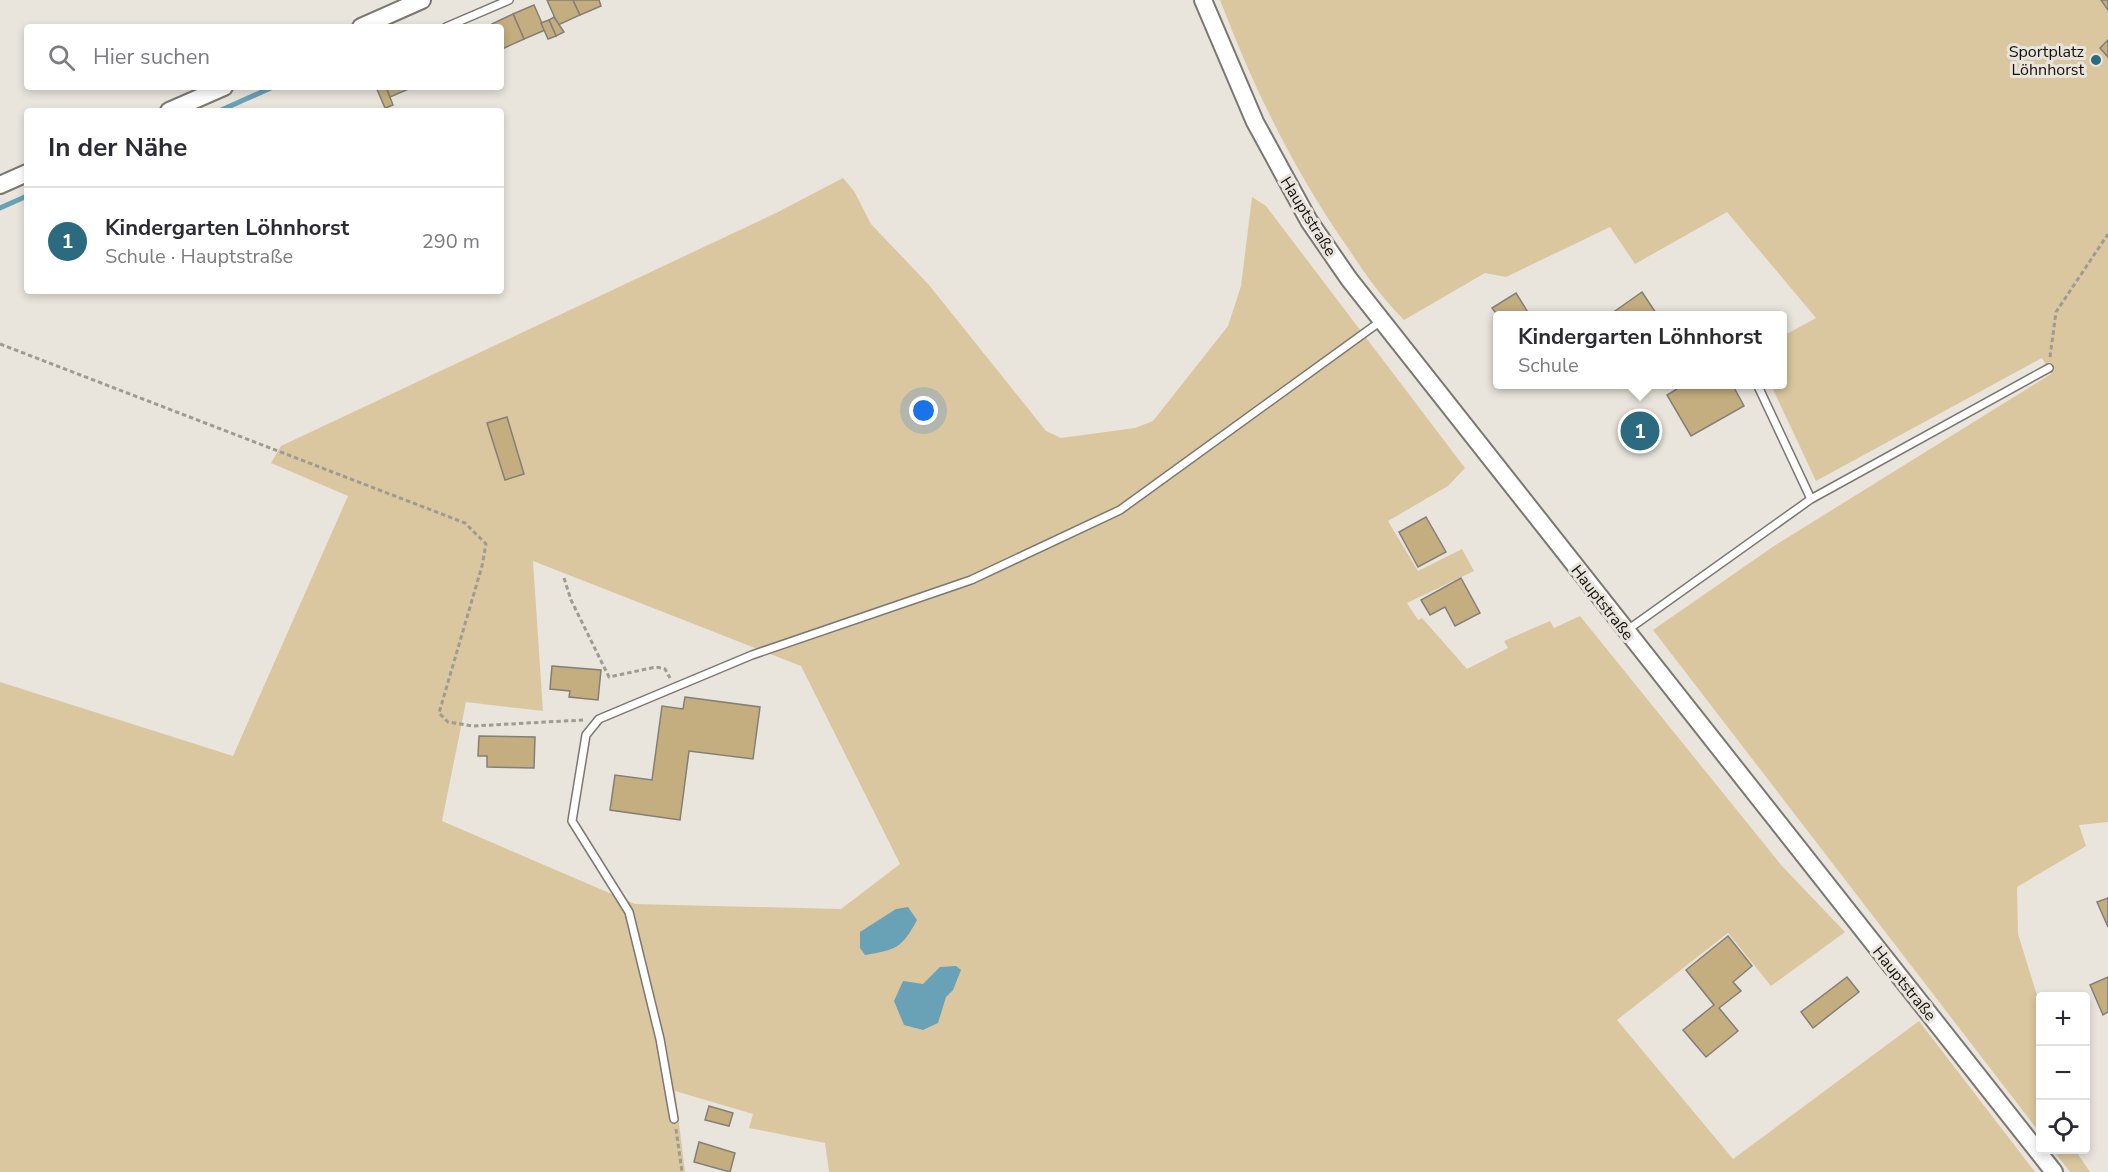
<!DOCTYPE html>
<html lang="de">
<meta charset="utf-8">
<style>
body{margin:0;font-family:"Nunito Sans",sans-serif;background:#f2f2f3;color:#2b2b33}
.controls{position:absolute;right:18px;bottom:18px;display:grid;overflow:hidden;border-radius:6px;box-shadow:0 3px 9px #0003}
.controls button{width:54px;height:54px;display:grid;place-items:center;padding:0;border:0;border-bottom:2px solid #e1e1e2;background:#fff;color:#2b2b33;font:30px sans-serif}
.you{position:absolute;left:924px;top:411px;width:21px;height:21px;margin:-15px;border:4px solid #fff;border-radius:50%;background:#1a73e8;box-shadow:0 0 0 9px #1a73e833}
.badge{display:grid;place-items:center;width:39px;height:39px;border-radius:50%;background:#2c6a80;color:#fff;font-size:20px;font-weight:700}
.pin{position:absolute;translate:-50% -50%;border:3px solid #fff;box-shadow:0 2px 6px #0006}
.popup{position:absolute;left:1493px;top:311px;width:294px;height:78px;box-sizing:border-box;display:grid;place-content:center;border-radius:6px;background:#fff;filter:drop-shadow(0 2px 4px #0005);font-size:20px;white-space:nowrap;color:#7c7c81}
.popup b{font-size:22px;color:#2b2b33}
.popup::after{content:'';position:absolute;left:50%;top:100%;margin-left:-12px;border:12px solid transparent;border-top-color:#fff}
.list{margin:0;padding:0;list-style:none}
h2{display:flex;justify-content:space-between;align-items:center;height:78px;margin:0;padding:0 24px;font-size:26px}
h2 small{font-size:20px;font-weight:400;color:#7c7c81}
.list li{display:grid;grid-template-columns:39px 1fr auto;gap:18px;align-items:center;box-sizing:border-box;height:108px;padding:0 24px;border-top:2px solid #e1e1e2}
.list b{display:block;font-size:22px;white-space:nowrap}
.list p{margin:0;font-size:20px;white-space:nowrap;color:#7c7c81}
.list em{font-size:20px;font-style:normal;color:#7c7c81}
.icon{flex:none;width:33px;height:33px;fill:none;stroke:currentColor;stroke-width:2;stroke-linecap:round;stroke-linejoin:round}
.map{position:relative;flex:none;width:2108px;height:1172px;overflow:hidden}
.search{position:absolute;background:#fff;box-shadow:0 3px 9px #0003;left:24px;top:24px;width:480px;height:66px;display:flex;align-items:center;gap:15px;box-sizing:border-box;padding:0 21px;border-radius:6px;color:#7c7c81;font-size:22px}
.panel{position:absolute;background:#fff;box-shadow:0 3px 9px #0003;left:24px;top:108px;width:480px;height:186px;border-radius:6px}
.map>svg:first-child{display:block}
</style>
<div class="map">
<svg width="2108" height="1172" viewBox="0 0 2108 1172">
<rect width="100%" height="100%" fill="#e9e5dc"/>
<g fill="#dac79f" fill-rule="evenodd">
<path d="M 1220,0 L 2108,0 L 2108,822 L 2079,825 L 2086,846 L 2017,887 L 2018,934 L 2040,1005 L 2040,1133 L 1653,630 L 1774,546 L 2051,374 L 2042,358 L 1816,481 L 1771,385 L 1782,384 L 1783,336 L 1816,318 L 1727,212 L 1635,264 L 1610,227 L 1506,277 L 1485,273 L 1404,320 C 1382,298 1365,274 1348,248 C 1294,171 1253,87 1220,0 Z"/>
<path d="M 843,178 L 854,191 L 871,224 L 929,285 L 1046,431 L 1061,438 L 1135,428 L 1153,421 L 1228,326 L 1241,286 L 1252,197 L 1266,206 L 1465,468 L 1448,486 L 1388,521 L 1418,571 L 1462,549 L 1474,571 L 1407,603 L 1418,620 L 1422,618 L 1467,669 L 1508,648 L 1504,641 L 1550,621 L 1554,628 L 1580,616 L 1782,866 L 1845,932 L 1771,986 L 1728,933 L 1617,1020 L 1733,1159 L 1919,1021 L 2035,1172 L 829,1172 L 825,1143 L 749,1128 L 753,1114 L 675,1091 L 685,1172 L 0,1172 L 0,682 L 233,756 L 348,496 L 271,463 L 281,446 L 776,213 ZM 533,561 L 801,666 L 900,864 L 841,909 L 635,904 L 442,821 L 466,702 L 543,711 Z"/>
<path d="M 2053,1150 L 2075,1150 L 2090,1172 L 2070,1172 Z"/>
</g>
<g fill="#69a1b7">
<path d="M 908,907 L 917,920 C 902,948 896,950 865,955 L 860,948 L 860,932 L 896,909 Z"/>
<path d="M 956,966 L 961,970 L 953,990 L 946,997 L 938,1023 L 923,1030 L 904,1025 L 894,1001 L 903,981 L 923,984 L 940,967 Z"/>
</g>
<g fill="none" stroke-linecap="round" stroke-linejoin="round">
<g stroke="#69a1b7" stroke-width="5">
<path d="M 219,111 L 273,87"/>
<path d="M 0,208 L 27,196"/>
</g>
</g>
<g fill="#c4ad7f" stroke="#837f77" stroke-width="1.5">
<path d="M 547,0 L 573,0 L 580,15 L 558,25 Z"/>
<path d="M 573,0 L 599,0 L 601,6 L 580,15 Z"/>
<path d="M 2101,0 L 2108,0 L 2108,10 Z"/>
<path d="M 534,5 L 545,30 L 524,39 L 513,14 Z"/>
<path d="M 513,14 L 524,39 L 502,49 L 501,27 L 493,27 L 492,24 Z"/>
<path d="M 554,17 L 564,32 L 556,36 L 549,20 Z"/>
<path d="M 549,20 L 556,36 L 548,39 L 541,23 Z"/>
<path d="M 2108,40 L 2108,57 L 2100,48 Z"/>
<path d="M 376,87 L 386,87 L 393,105 L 385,108 Z"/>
<path d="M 386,87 L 410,87 L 411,88 L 390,97 Z"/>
<path d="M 1642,292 L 1658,316 L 1608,316 Z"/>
<path d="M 1516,293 L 1529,314 L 1498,316 L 1492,308 Z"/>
<path d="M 1685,384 L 1732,384 L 1744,406 L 1691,436 L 1667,395 Z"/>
<path d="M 507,417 L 524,474 L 505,480 L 487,423 Z"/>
<path d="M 1426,517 L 1446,552 L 1418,567 L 1399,532 Z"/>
<path d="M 1461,578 L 1480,613 L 1455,626 L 1445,607 L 1430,615 L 1421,600 Z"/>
<path d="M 552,666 L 601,670 L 598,700 L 569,697 L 570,691 L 550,689 Z"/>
<path d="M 685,697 L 760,707 L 753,759 L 689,751 L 680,820 L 610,810 L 615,775 L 652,780 L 662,706 L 683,709 Z"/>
<path d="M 479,736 L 535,737 L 534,768 L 487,767 L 487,756 L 478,756 Z"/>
<path d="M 2108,898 L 2108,927 L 2097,902 Z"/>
<path d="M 1728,936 L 1752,966 L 1733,982 L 1741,991 L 1719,1008 L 1738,1031 L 1706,1057 L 1683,1030 L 1714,1005 L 1686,970 Z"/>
<path d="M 1847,977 L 1859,992 L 1813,1028 L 1801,1012 Z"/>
<path d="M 2108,977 L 2108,1012 L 2103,1015 L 2090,985 Z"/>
<path d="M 709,1106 L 733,1113 L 729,1126 L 705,1120 Z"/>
<path d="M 699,1142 L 735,1153 L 730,1172 L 694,1162 Z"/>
</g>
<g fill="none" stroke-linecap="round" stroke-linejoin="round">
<g stroke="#7c7871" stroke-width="10">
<g id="service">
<path d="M 446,27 L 509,0"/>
<path d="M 1757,384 L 1811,499"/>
<path d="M 1626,631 L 1811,499 L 2049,368"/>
<path d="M 674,1119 L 660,1039 L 629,912 L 572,821 L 586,735 L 599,719 L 752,655 L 971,580 L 1120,510 L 1381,321"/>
</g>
</g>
<g stroke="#7c7871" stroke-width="20">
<g id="tertiary">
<path d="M 1203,0 L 1255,122 L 1309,221 L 1349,279 L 2054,1172"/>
<path d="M 361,27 L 422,0"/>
<path d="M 169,111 L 224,87"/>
<path d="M 0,185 L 27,173"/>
</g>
</g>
<g stroke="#9e9b94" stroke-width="3" stroke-dasharray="4.5 3" stroke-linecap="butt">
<path d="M 0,344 L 465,523 L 486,544 L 482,566 L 439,713 L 448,722 L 473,726 L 583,720"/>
<path d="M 2050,357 L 2056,312 L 2108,234"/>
<path d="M 564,578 L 571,600 L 609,677 L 656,667 L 665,669 L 670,678"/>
<path d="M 676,1129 L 682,1172"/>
</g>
<use href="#service" stroke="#fff" stroke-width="7"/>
<use href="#tertiary" stroke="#fff" stroke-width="16"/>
</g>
<circle fill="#2c6a80" stroke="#e9e5dc" stroke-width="2" cx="2096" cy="60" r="6"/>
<g text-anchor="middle" stroke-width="6" stroke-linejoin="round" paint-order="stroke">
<g font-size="16" fill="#13110e" stroke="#e9e5dc" text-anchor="end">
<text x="2084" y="57">Sportplatz<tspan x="2084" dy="18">Löhnhorst</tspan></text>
</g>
<g font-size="16" fill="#13110e" stroke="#e9e5dc">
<text transform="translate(1309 216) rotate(58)" y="6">Hauptstraße</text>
<text transform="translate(1603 602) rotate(52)" y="6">Hauptstraße</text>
<text transform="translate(1905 983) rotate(51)" y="6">Hauptstraße</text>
</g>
</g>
</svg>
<div class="controls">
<button>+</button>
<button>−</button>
<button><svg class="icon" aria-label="locate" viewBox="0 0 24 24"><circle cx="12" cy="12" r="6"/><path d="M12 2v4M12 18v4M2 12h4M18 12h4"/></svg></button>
</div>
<div class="you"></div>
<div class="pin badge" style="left:1640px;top:431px">1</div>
<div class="popup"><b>Kindergarten Löhnhorst</b>Schule</div>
<div class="search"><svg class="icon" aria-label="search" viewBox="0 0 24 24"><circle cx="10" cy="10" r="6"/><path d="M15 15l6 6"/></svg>Hier suchen</div>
<section class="panel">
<h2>In der Nähe<small></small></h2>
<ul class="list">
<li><span class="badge">1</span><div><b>Kindergarten Löhnhorst</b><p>Schule · Hauptstraße</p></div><em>290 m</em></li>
</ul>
</section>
</div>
